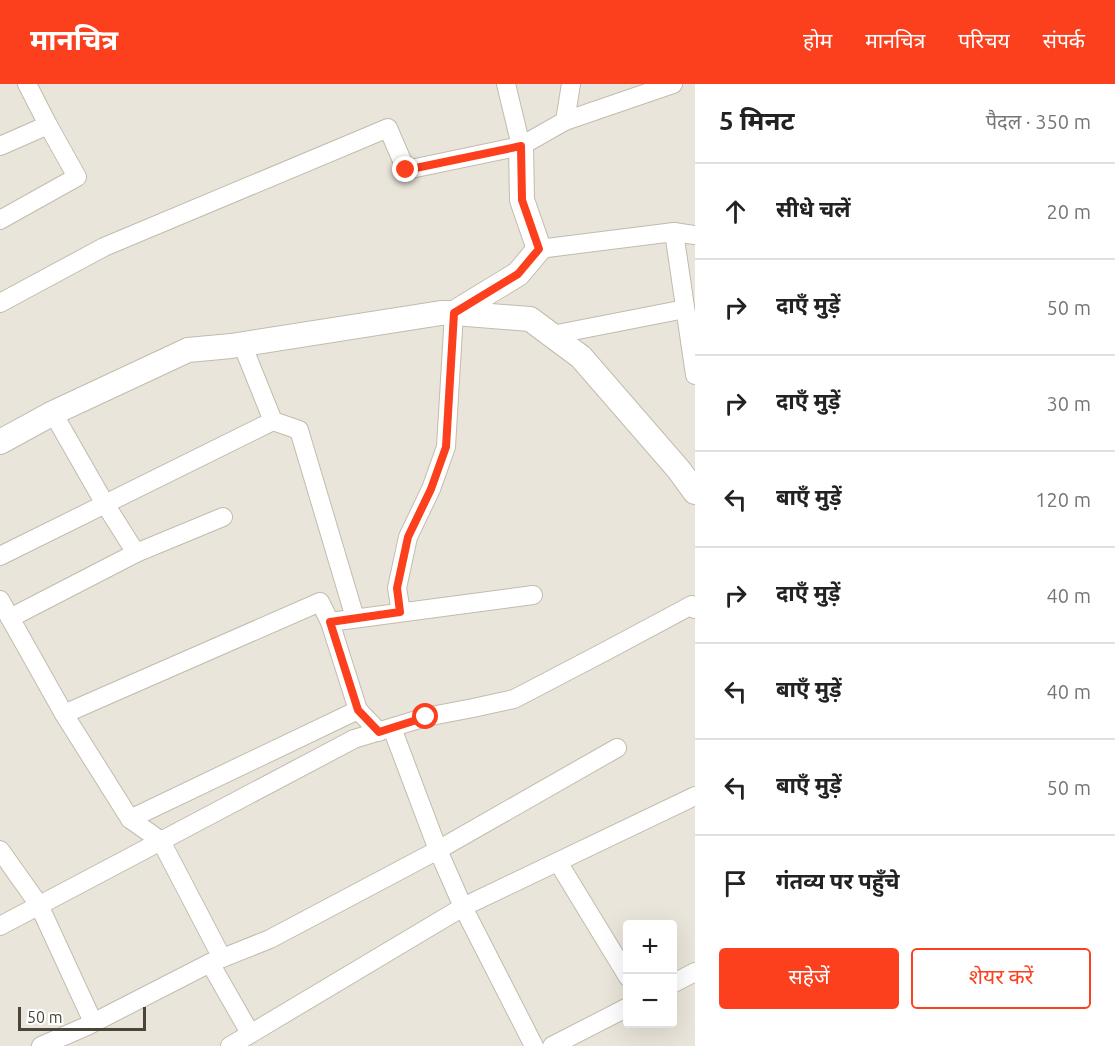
<!DOCTYPE html>
<html lang="hi">
<meta charset="utf-8">
<style>
body{margin:0;font-family:Ubuntu,"Noto Sans Devanagari",sans-serif;background:#f2f2f2;color:#222}
.controls{position:absolute;right:18px;bottom:18px;display:grid;overflow:hidden;border-radius:6px;box-shadow:0 6px 24px #0002}
.controls button{width:54px;height:54px;display:grid;place-items:center;padding:0;border:0;border-bottom:2px solid #e0e0e0;background:#fff;color:#222;font:30px sans-serif}
.scale{position:absolute;left:18px;bottom:15px;width:128px;box-sizing:border-box;padding-left:6px;border:3px solid #4b4439;border-top:0;font-size:16px;line-height:21px;white-space:nowrap;color:#4b4439;-webkit-text-stroke:4px #fff;paint-order:stroke}
.stop{position:absolute;width:18px;height:18px;margin:-14px;border:4px solid #fc3f1d;border-radius:50%;background:#fff}
.stop.end{background:#fc3f1d;border-color:#fff;box-shadow:0 2px 6px #0008}
.list{margin:0;padding:0;list-style:none}
h2{display:flex;justify-content:space-between;align-items:center;height:78px;margin:0;padding:0 24px;font-size:26px}
h2 small{font-size:20px;font-weight:400;color:#767676}
.list li{display:grid;grid-template-columns:39px 1fr auto;gap:18px;align-items:center;box-sizing:border-box;height:96px;padding:0 24px;border-top:2px solid #e0e0e0}
.list b{display:block;font-size:22px;white-space:nowrap}
.list em{font-size:20px;font-style:normal;color:#767676}
.actions{display:flex;gap:12px;padding:18px 24px}
.actions a{flex:1;padding:14px 0;border:2px solid #fc3f1d;border-radius:6px;text-align:center;font-size:21px;color:#fc3f1d}
.actions .main{background:#fc3f1d;color:#fff}
.icon{flex:none;width:33px;height:33px;fill:none;stroke:currentColor;stroke-width:2;stroke-linecap:round;stroke-linejoin:round}
.map{position:relative;flex:none;width:695px;height:962px;overflow:hidden}
header{display:flex;align-items:center;gap:36px;box-sizing:border-box;height:84px;padding:0 30px;background:#fc3f1d;color:#fff}
header strong{font-size:28px}
nav{display:flex;gap:33px;margin-inline-start:auto;font-size:21px}
main{display:flex}
aside{flex:1;background:#fff}
.map>svg:first-child{display:block}
</style>
<header>
<strong>मानचित्र</strong>
<nav><a>होम</a><a>मानचित्र</a><a>परिचय</a><a>संपर्क</a></nav>
</header>
<main>
<div class="map">
<svg width="695" height="962" viewBox="0 0 695 962">
<rect width="100%" height="100%" fill="#f6f3ec"/>
<path fill="#eae5da" fill-rule="evenodd" d="M 0,0 L 695,0 L 695,962 L 0,962 ZM 628,840 L 672,840 L 672,940 L 628,940 Z"/>
<g fill="none" stroke-linecap="round" stroke-linejoin="round">
<g stroke="#c2bbae" stroke-width="20">
<g id="minor">
<path d="M 506,0 L 521,62"/>
<path d="M 565,37 L 673,0"/>
<path d="M 0,62 L 48,41 L 27,0"/>
<path d="M 0,136 L 77,93 L 48,41"/>
<path d="M 674,148 L 695,151"/>
<path d="M 539,165 L 674,148 L 695,291"/>
<path d="M 0,219 L 104,163 L 388,44 L 406,86 L 521,62 L 565,37 L 571,0"/>
<path d="M 552,251 L 685,225"/>
<path d="M 242,260 L 273,337 L 299,346 L 355,534"/>
<path d="M 53,329 L 105,420 L 136,469 L 223,433"/>
<path d="M 0,472 L 273,337"/>
<path d="M 0,516 L 64,630 L 130,735 L 161,757 L 222,874"/>
<path d="M 401,528 L 397,504 L 408,453 L 431,405 L 446,363 L 454,229"/>
<path d="M 10,534 L 136,469"/>
<path d="M 64,630 L 320,518 L 330,538"/>
<path d="M 392,644 L 438,766 L 463,823 L 534,962"/>
<path d="M 379,648 L 358,626 L 330,538 L 533,511"/>
<path d="M 130,735 L 358,626"/>
<path d="M 0,766 L 39,821 L 93,938"/>
<path d="M 558,778 L 628,893"/>
<path d="M 0,842 L 354,655 L 426,633 L 473,624 L 514,615 L 604,568 L 692,521 L 695,525"/>
<path d="M 210,879 L 250,949"/>
<path d="M 672,900 L 695,888"/>
<path d="M 41,962 L 87,942 L 210,879 L 270,855 L 438,766 L 617,664"/>
<path d="M 230,962 L 463,823 L 695,712"/>
<path d="M 552,962 L 628,923"/>
</g>
</g>
<g stroke="#c2bbae" stroke-width="26">
<g id="tertiary">
<path d="M 454,229 L 530,235 L 581,273 L 679,386 L 695,408"/>
<path d="M 0,358 L 53,329 L 188,266 L 231,262 L 441,229 L 454,229 L 518,190 L 539,165 L 522,116 L 521,62"/>
</g>
</g>
<use href="#minor" stroke="#fff" stroke-width="18"/>
<use href="#tertiary" stroke="#fff" stroke-width="24"/>
</g>
<g fill="none" stroke-linecap="round" stroke-linejoin="round">
<path stroke="#fc3f1d" stroke-width="8" d="M 406,86 L 521,62 L 522,116 L 539,165 L 518,190 L 454,229 L 446,363 L 431,405 L 408,453 L 397,504 L 400,528 L 330,538 L 358,626 L 379,648 L 426,633"/>
</g>
</svg>
<div class="controls">
<button>+</button>
<button>−</button>
</div>
<div class="scale">50 m</div>
<div class="stop" style="left:426px;top:633px"></div>
<div class="stop end" style="left:406px;top:86px"></div>
</div>
<aside>
<h2>5 मिनट<small>पैदल · 350 m</small></h2>
<ul class="list">
<li><svg class="icon" aria-label="ahead" viewBox="0 0 24 24"><path d="M12 20V5M6 11l6-6 6 6"/></svg><div><b>सीधे चलें</b></div><em>20 m</em></li>
<li><svg class="icon" aria-label="right" viewBox="0 0 24 24"><path d="M7 20v-9h11M14 6l5 5-5 5"/></svg><div><b>दाएँ मुड़ें</b></div><em>50 m</em></li>
<li><svg class="icon" aria-label="right" viewBox="0 0 24 24"><path d="M7 20v-9h11M14 6l5 5-5 5"/></svg><div><b>दाएँ मुड़ें</b></div><em>30 m</em></li>
<li><svg class="icon" aria-label="left" viewBox="0 0 24 24"><path d="M17 20v-9H6M10 6l-5 5 5 5"/></svg><div><b>बाएँ मुड़ें</b></div><em>120 m</em></li>
<li><svg class="icon" aria-label="right" viewBox="0 0 24 24"><path d="M7 20v-9h11M14 6l5 5-5 5"/></svg><div><b>दाएँ मुड़ें</b></div><em>40 m</em></li>
<li><svg class="icon" aria-label="left" viewBox="0 0 24 24"><path d="M17 20v-9H6M10 6l-5 5 5 5"/></svg><div><b>बाएँ मुड़ें</b></div><em>40 m</em></li>
<li><svg class="icon" aria-label="left" viewBox="0 0 24 24"><path d="M17 20v-9H6M10 6l-5 5 5 5"/></svg><div><b>बाएँ मुड़ें</b></div><em>50 m</em></li>
<li><svg class="icon" aria-label="arrive" viewBox="0 0 24 24"><path d="M6 21V4h12l-3 4 3 4H6"/></svg><div><b>गंतव्य पर पहुँचे</b></div></li>
</ul>
<div class="actions"><a class="main">सहेजें</a><a>शेयर करें</a></div>
</aside>
</main>
